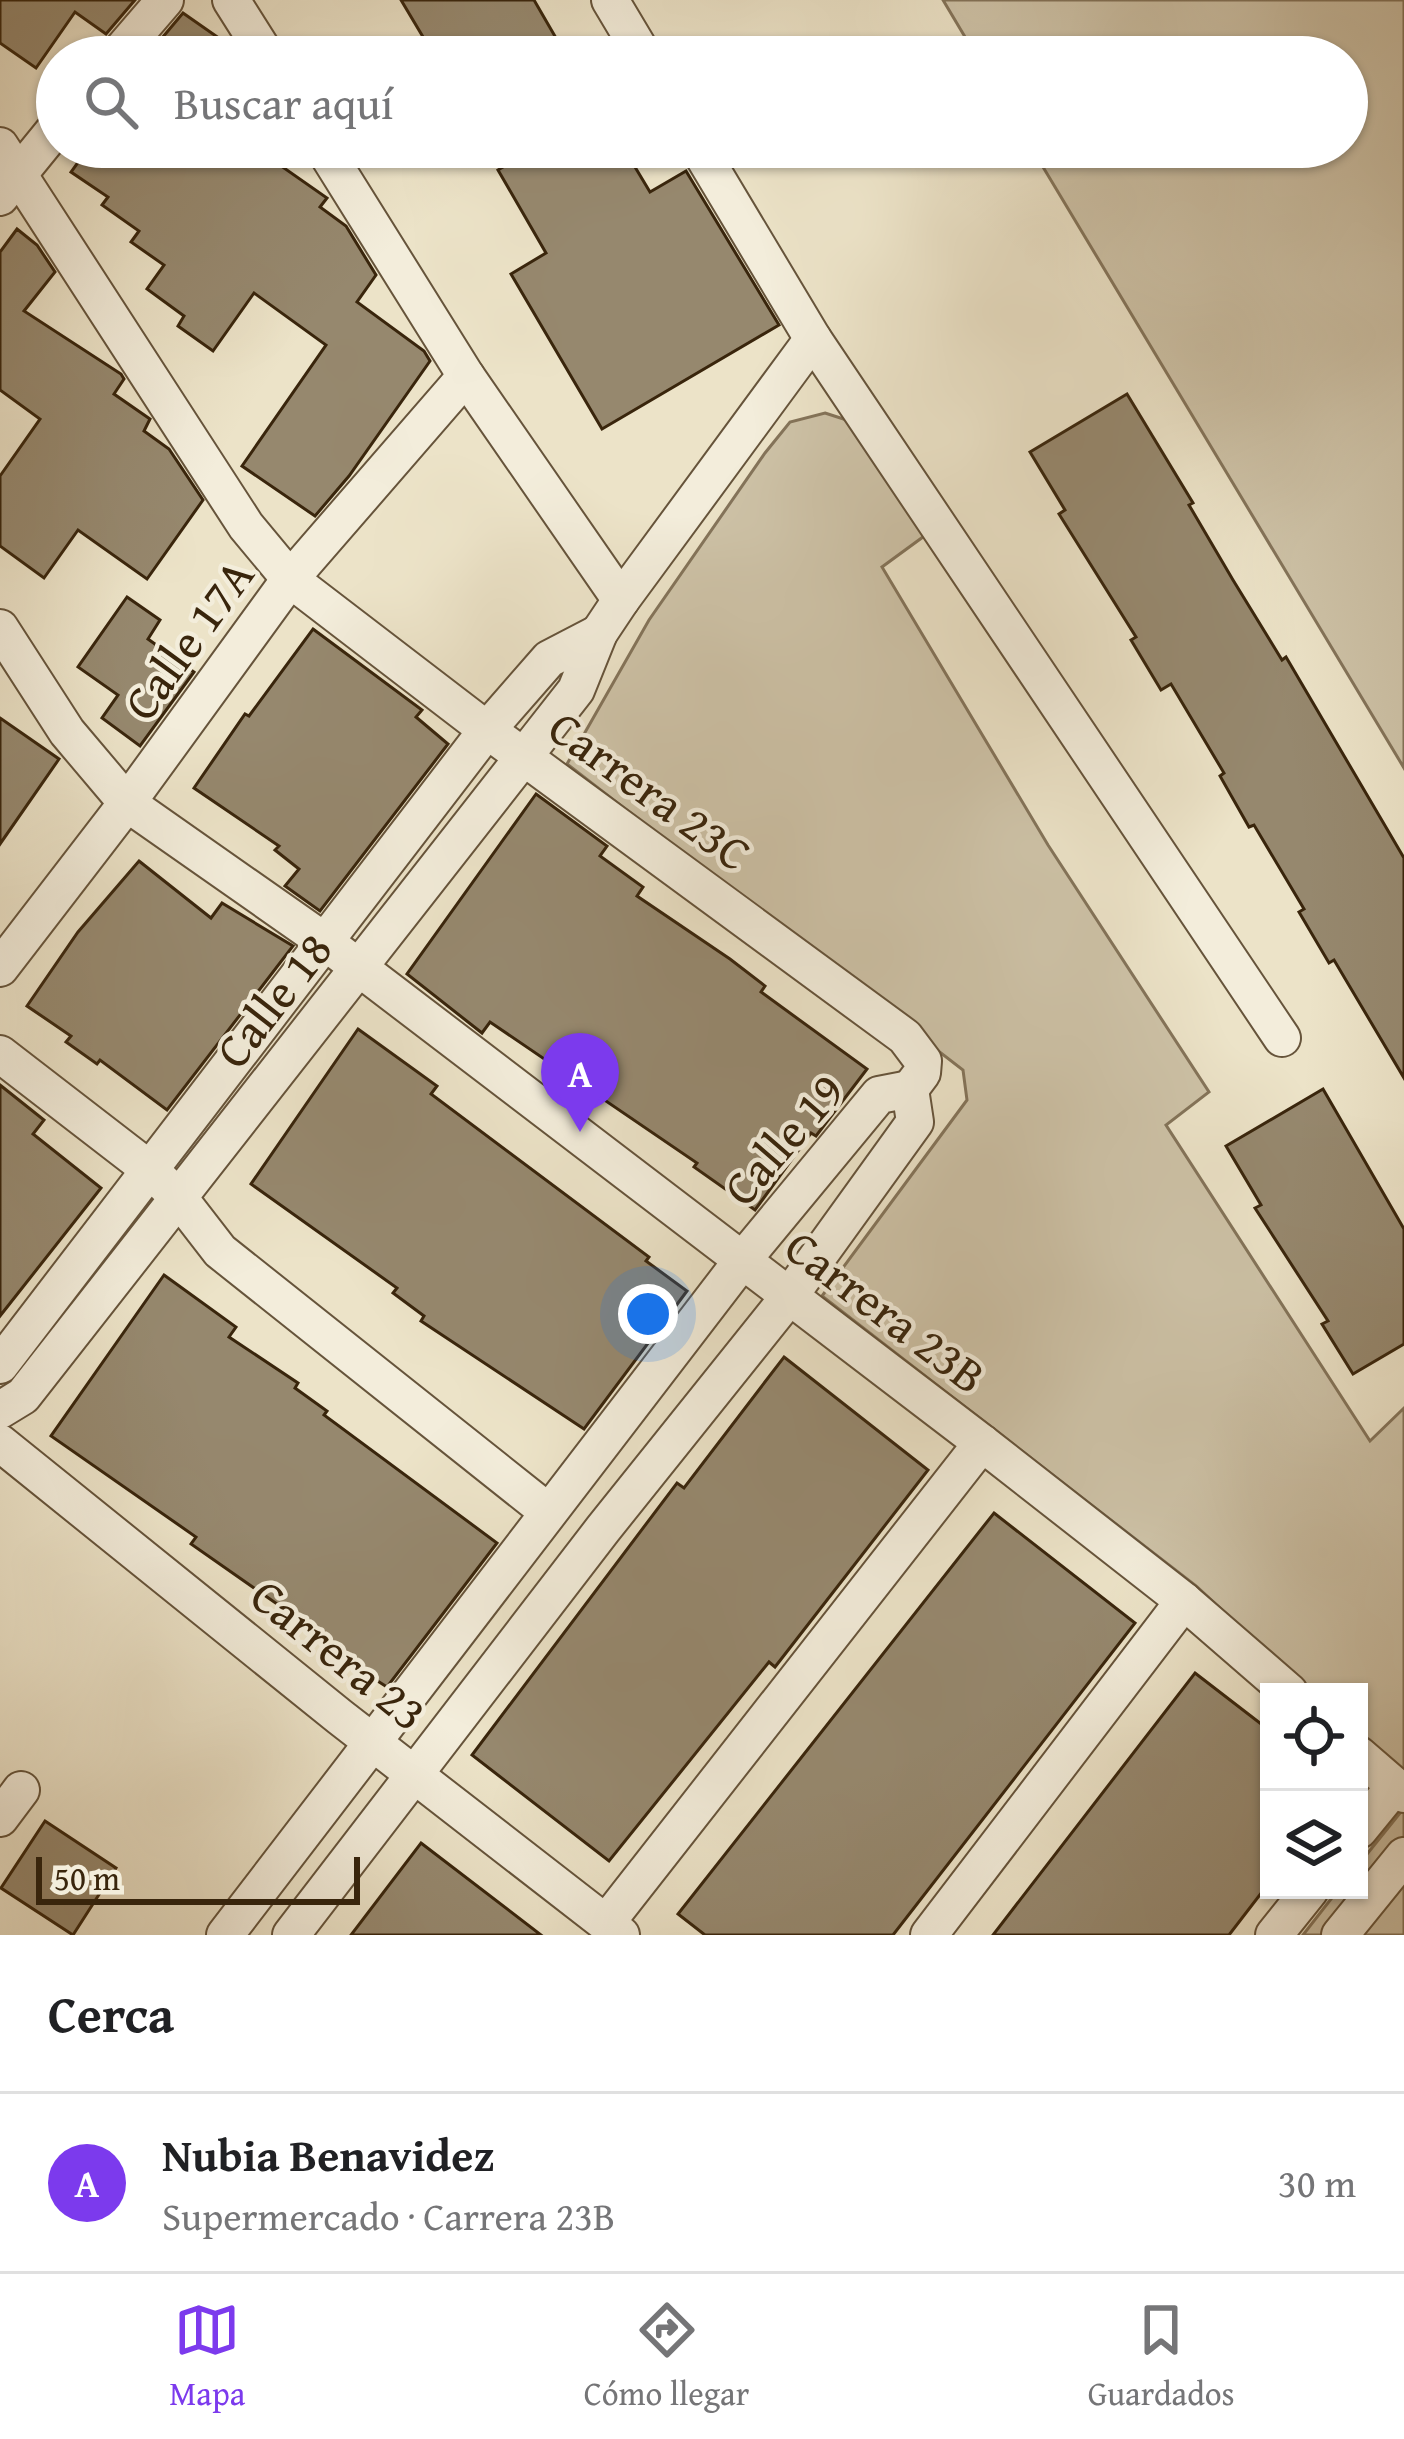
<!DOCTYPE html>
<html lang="es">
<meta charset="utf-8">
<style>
body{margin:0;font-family:"Gentium Book Plus",serif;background:#f6f6f6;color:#202124}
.controls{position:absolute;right:36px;bottom:36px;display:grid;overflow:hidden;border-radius:0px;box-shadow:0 3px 9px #0004}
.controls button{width:108px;height:108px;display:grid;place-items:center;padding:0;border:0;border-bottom:3px solid #e0e0e0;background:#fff;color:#202124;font:60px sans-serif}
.scale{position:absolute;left:36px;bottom:30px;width:324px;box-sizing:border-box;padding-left:12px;border:6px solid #39250c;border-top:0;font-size:33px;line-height:42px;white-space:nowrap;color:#39250c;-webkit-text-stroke:9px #f3eddb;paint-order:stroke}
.you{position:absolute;left:648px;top:1314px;width:42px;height:42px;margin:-30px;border:9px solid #fff;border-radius:50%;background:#1a73e8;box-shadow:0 0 0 18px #1a73e833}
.badge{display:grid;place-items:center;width:78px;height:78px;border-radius:50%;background:#7c3aed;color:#fff;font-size:39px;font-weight:700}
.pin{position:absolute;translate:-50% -99px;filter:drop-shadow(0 3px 6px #0008)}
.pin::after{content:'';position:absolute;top:63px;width:42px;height:36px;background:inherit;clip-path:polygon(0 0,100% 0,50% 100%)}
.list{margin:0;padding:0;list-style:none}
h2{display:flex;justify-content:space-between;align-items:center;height:156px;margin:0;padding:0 48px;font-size:51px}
h2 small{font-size:39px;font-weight:400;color:#757577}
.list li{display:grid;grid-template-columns:78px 1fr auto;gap:36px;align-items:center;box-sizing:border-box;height:180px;padding:0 48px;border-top:3px solid #e0e0e0}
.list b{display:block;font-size:45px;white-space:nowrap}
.list p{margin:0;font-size:39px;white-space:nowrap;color:#757577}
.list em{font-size:39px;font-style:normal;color:#757577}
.icon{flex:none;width:66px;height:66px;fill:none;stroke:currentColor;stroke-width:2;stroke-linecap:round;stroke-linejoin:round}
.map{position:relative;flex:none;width:1404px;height:1935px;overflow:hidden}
.search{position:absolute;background:#fff;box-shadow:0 3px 9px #0004;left:36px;right:36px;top:36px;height:132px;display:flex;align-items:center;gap:30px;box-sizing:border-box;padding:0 42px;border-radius:66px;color:#757577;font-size:45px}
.sheet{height:336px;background:#fff}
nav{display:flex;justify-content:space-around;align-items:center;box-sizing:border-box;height:168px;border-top:3px solid #e0e0e0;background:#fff;font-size:33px;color:#757577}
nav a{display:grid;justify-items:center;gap:6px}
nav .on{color:#7c3aed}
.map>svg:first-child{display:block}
</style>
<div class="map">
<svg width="1404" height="1935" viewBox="0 0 1404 1935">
<rect width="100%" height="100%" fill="#ece3c8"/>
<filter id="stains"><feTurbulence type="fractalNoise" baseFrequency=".00167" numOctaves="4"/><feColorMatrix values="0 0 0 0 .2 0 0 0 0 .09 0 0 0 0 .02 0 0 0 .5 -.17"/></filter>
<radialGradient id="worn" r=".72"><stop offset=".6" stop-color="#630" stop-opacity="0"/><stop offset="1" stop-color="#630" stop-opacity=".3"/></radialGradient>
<g fill="#cec3a8" stroke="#84745a" stroke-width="3">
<path d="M 943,0 L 1404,0 L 1404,768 L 1031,147 L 1347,147 L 1347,57 L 977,57 Z"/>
<path d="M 825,413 L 856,423 L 927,534 L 882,567 L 1048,845 L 1209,1092 L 1166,1125 L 1370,1441 L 1404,1408 L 1404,1776 L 1359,1735 L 1359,1692 L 1311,1692 L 1196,1586 L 822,1296 L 967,1100 L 963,1070 L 567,764 L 649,620 L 765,453 L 790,422 Z"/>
<path d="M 1404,1808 L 1404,1935 L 1303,1935 L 1338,1890 L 1359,1890 L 1359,1864 Z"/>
</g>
<g fill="#96886e" stroke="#39250c" stroke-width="3">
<path d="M 0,0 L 135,0 L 106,34 L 75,12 L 36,68 L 0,43 Z"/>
<path d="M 401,0 L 534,0 L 567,57 L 435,57 Z"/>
<path d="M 183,13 L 236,50 L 240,57 L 146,57 Z"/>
<path d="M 89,147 L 254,147 L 327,198 L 320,207 L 346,226 L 376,275 L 357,302 L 424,351 L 430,361 L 349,476 L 315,516 L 242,466 L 326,345 L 254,293 L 213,351 L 178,326 L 184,316 L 147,289 L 164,265 L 131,242 L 139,231 L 102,205 L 108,197 L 71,172 Z"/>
<path d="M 491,147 L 623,147 L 650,192 L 686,171 L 779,325 L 602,429 L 511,274 L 546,253 L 498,170 L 503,167 Z"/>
<path d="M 17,229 L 37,245 L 55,272 L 24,311 L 121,374 L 124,379 L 114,394 L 150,419 L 144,431 L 169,449 L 203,500 L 147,579 L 78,530 L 44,578 L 0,546 L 0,476 L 40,419 L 0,390 L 0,252 Z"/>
<path d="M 1127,394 L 1193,503 L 1189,505 L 1233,580 L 1282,660 L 1286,657 L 1404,858 L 1404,1078 L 1334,960 L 1329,963 L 1299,912 L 1304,909 L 1254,825 L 1249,827 L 1220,776 L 1224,773 L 1171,684 L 1161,690 L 1131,640 L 1136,637 L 1059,514 L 1065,510 L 1030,452 Z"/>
<path d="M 127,597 L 160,620 L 148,639 L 194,672 L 140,746 L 102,718 L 118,695 L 78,667 Z"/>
<path d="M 313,629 L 422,710 L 416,717 L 448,744 L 320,911 L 285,886 L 299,869 L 275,850 L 279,846 L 194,788 L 245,714 L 249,716 Z"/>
<path d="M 0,718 L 59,759 L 0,844 Z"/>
<path d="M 536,794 L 607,846 L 600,856 L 643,887 L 637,896 L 730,959 L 765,986 L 761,992 L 867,1069 L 816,1136 L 811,1133 L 755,1210 L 694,1167 L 697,1163 L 490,1022 L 482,1033 L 407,974 Z"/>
<path d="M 139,861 L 211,918 L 222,903 L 293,946 L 167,1110 L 100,1060 L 97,1064 L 66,1042 L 71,1036 L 27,1006 L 78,932 Z"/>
<path d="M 358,1029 L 437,1086 L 431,1094 L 649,1257 L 646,1261 L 687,1291 L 584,1429 L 421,1321 L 424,1316 L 393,1293 L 397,1288 L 251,1184 Z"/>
<path d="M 0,1085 L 44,1120 L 33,1134 L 101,1188 L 0,1316 Z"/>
<path d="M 1323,1089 L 1404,1229 L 1404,1344 L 1353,1374 L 1322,1324 L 1328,1321 L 1255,1208 L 1261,1205 L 1226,1146 Z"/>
<path d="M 164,1275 L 236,1327 L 229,1337 L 298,1383 L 295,1388 L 327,1411 L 324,1415 L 497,1543 L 387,1687 L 326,1648 L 328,1645 L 287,1617 L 290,1613 L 191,1544 L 196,1537 L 51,1436 Z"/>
<path d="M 784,1357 L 928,1470 L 775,1667 L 769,1662 L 609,1861 L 472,1755 L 677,1483 L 684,1488 Z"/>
<path d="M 994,1513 L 1135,1623 L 893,1935 L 705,1935 L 678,1914 Z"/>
<path d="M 1195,1673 L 1269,1730 L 1269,1883 L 1229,1935 L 993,1935 Z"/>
<path d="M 45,1821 L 116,1868 L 73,1935 L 1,1888 Z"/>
<path d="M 421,1843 L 541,1935 L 351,1935 Z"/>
</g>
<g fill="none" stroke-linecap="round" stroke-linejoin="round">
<g stroke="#66543b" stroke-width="40">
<g id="street">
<path d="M 231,0 L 267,57"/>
<path d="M 610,0 L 644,57"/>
<path d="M 116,57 L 165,0"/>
<path d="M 0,146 L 246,526 L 290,579 L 487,730 L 905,1037 L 923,1061 L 922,1073 L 910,1089"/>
<path d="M 323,147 L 466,376 L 621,600"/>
<path d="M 698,147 L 813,339 L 1282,1038"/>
<path d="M 0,197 L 57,127"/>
<path d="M 0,628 L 67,732 L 127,803 L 324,941 L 982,1443 L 1184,1601 L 1289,1692"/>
<path d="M 0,968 L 127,803 L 290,579 L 466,376"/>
<path d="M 0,1054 L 149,1169 L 179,1198 L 220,1251 L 547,1511"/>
<path d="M 0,1365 L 487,730 L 549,659 L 599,633"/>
<path d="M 0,1410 L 23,1396 L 576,690 L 599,633 L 621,600 L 813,339"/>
<path d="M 0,1443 L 340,1717 L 621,1935"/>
<path d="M 1359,1755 L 1404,1794"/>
<path d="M 0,1818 L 21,1790"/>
<path d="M 1359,1830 L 1394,1787"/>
<path d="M 606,1923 L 982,1443"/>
<path d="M 225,1935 L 741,1262 L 879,1095 L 910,1089"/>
<path d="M 291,1935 L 603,1529 L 788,1298 L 915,1122 L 910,1089"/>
<path d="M 929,1935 L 1184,1601"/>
<path d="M 1274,1935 L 1310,1890"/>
<path d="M 1340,1935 L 1404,1856"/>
</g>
</g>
<use href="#street" stroke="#f3eddb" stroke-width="36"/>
</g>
<g text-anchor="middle" stroke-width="9" stroke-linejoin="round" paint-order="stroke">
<g font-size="48" fill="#39250c" stroke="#f3eddb">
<text transform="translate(188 639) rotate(-54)" y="17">Calle 17A</text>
<text transform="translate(650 790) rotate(36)" y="17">Carrera 23C</text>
<text transform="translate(273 1000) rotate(-52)" y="17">Calle 18</text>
<text transform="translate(783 1139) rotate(-49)" y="17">Calle 19</text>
<text transform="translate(886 1311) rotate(37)" y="17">Carrera 23B</text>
<text transform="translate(339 1654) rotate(39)" y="17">Carrera 23</text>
</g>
</g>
<rect width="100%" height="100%" filter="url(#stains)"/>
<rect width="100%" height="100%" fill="url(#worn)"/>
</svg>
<div class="controls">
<button><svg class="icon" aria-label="locate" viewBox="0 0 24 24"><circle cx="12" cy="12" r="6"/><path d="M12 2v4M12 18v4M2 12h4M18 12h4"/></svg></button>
<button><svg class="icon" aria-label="layers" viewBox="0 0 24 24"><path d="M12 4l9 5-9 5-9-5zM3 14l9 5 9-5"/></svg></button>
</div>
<div class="scale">50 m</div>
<div class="you"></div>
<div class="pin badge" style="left:580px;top:1132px">A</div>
<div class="search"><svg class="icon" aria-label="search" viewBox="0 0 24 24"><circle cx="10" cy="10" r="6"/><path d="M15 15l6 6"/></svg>Buscar aquí</div>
</div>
<section class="sheet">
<h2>Cerca<small></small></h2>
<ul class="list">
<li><span class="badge">A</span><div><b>Nubia Benavidez</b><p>Supermercado · Carrera 23B</p></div><em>30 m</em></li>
</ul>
</section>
<nav>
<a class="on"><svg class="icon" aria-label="map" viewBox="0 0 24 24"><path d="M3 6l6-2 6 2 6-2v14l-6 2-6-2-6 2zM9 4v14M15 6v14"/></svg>Mapa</a>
<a><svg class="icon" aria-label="directions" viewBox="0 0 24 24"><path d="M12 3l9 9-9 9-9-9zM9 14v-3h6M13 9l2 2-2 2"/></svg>Cómo llegar</a>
<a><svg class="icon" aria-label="saved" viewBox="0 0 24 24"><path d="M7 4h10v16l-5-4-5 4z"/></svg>Guardados</a>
</nav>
